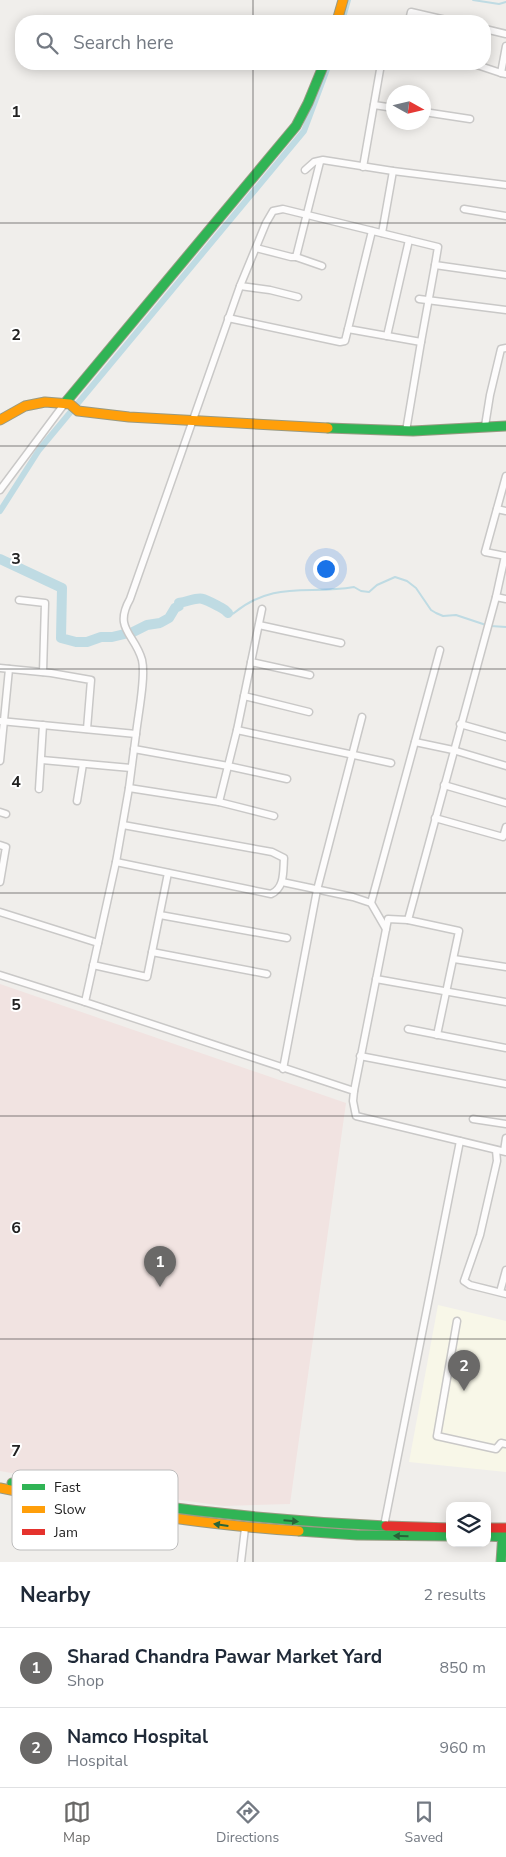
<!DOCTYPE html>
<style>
body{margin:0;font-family:"Nunito Sans",sans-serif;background:#f2f2f3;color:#1f2937}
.controls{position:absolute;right:15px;bottom:15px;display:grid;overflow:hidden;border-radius:10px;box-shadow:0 2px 12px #0003}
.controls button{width:45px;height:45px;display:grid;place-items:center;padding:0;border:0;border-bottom:1px solid #e0e1e3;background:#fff;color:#1f2937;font:25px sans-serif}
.compass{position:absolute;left:386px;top:85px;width:45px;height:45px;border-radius:50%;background:#fff;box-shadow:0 2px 12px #0003;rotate:98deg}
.you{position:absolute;left:325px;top:568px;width:18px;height:18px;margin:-12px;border:4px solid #fff;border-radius:50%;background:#1a73e8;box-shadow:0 0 0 8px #1a73e833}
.badge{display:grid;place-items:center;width:32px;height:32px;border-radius:50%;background:#6a6968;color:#fff;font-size:16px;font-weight:700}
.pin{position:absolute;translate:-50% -41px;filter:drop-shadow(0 1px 2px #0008)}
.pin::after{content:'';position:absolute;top:26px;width:18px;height:15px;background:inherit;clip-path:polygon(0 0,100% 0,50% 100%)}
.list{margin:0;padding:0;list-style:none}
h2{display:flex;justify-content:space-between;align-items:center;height:65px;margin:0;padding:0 20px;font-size:21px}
h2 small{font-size:16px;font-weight:400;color:#747a83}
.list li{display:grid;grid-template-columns:32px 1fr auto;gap:15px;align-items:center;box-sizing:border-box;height:80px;padding:0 20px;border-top:1px solid #e0e1e3}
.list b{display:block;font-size:19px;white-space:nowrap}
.list p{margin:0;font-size:16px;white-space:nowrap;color:#747a83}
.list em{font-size:16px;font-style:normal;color:#747a83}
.icon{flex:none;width:28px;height:28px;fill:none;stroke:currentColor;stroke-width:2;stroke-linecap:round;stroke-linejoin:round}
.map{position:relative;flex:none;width:506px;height:1562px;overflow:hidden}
.search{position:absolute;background:#fff;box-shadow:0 2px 12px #0003;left:15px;right:15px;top:15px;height:55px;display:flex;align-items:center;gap:12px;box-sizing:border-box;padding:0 18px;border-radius:20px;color:#747a83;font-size:19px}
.sheet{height:225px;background:#fff}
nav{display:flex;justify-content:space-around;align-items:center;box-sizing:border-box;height:70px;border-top:1px solid #e0e1e3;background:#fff;font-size:14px;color:#747a83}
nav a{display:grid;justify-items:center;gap:2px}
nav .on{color:#6a6968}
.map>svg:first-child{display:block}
</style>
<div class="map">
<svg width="506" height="1562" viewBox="0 0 506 1562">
<rect width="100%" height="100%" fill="#f0eeeb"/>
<path fill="#f1e3e1" d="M 0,984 L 346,1103 L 290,1504 L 224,1506 L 108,1490 L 0,1471 Z"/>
<path fill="#f8f7e8" d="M 438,1305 L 506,1321 L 506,1472 L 409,1462 Z"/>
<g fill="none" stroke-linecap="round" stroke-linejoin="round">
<g stroke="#bfdbe3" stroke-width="2">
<path d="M 473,0 L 499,4 L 506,2"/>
<path d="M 228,613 L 230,615 L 234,613 C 275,580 307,595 354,587 L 361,591 L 369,592 L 377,585 L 395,577 L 407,581 L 416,588 L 431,610 L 436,613 L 443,616 L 456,615 L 486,625"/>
<path d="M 491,626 L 506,627"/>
</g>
<g stroke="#bfdbe3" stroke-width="6">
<path d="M 342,21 L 348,0"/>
<path d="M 0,511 L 39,450 L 304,131 L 329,64"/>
</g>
<path stroke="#bfdbe3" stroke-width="10" d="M 0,559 L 62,588 L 61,638 L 76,642 L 87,642 L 101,637 L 112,637 L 133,632 L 147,625 L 160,623 L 169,618 L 175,608 L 179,606 L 179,603 C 201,598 198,595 218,606 C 223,609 225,609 228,613"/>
<g stroke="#c9c8c7" stroke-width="9">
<g id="street">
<path d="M 409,21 L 411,12 L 450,21"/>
<path d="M 485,29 L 506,34"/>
<path d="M 506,46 L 501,73 L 506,74"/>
<path d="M 474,64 L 501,73"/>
<path d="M 374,105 L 394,108"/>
<path d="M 424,112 L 470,119"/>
<path d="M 363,167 L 381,64"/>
<path d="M 305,170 L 314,162 L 323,160 L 393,171 L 506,185"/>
<path d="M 464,209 L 506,216"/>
<path d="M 372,231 L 348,329 L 421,342 L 406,431"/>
<path d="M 382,233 L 393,171"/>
<path d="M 256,248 L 291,257 L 296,257 L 322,266"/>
<path d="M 296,257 L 320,162"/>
<path d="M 240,286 L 270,290 L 298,297"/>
<path d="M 419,299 L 506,310"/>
<path d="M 228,318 L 340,342 L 345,341 L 348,329"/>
<path d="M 387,336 L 409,240"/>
<path d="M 421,342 L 435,265"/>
<path d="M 485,426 L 490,395 L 501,349 L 506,348"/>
<path d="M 506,476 L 485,552 L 506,556"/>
<path d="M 0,490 L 65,403"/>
<path d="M 497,509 L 506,511"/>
<path d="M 505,556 L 496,597 L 506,599"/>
<path d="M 19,600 L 45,603 L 43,672"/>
<path d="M 259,625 L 341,643"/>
<path d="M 251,662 L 310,675"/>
<path d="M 0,668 L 51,673 L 91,680 L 87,729"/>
<path d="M 244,696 L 309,712"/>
<path d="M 0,721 L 136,734 C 138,715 146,677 142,660 C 135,634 113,629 130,599 L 240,286 L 266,223 L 273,211 L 283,209 L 438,247 L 435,265 L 506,275"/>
<path d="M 460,724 L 506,737"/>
<path d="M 237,730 L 262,609"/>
<path d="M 136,734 L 129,788 L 116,862 L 85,1002 L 354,1091 L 353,1101 L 356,1116 L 506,1152"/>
<path d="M 415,742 L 453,750 L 506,766"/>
<path d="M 134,749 L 228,766 L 287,779"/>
<path d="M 42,760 L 131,768"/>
<path d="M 0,761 L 9,669"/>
<path d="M 444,785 L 506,803"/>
<path d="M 129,788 L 219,802 L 274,816"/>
<path d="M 39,789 L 43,725"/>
<path d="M 77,801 L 83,764"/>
<path d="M 219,802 L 237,730 L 391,763"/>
<path d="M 0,812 L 6,814"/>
<path d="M 435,818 L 503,837 L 506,827"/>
<path d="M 0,845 L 6,847 L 0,882"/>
<path d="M 116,862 L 271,894 C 285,888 283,871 284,858 L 272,852 L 123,825"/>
<path d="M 282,882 L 353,897 L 371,903 L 386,929"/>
<path d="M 371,903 L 440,650"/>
<path d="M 0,912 L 98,943"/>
<path d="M 160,915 L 287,938"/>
<path d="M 408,920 L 459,931 L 437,1035"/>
<path d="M 152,952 L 267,974"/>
<path d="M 454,959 L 506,967"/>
<path d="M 93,965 L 147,977 L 168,873"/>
<path d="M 0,975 L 85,1002"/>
<path d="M 376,979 L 506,1002"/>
<path d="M 408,1029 L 506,1048"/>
<path d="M 360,1056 L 506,1084"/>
<path d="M 283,1069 L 317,890 L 362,717"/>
<path d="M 354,1091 L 388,919 L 408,920 L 496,597"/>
<path d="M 473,1119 L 506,1124"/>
<path d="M 496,1150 L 497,1161 L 480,1235 L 464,1281 L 470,1285 L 506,1294"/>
<path d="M 504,1151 L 506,1138"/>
<path d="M 500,1292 L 506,1270"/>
<path d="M 457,1321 L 437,1436 L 496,1449 L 501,1443 L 506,1444"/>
<path d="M 384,1526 L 460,1141"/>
<path d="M 241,1562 L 245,1528"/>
</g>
</g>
<g stroke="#999a82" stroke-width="11">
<g id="fast">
<path d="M 65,403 L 296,126 L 308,103 L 324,64"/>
<path d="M 328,428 L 413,431 L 506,426"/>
<path d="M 12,1483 C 136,1506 260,1520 386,1526"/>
<path d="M 299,1531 L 357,1535 L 450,1536"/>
<path d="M 487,1536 L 506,1537"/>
<path d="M 501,1562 L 503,1532"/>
</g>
</g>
<g stroke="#999a82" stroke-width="11">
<g id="slow">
<path d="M 337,21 L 343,0"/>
<path d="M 0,420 L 25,406 L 45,402 L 70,404 L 78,411 L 129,417 L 328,428"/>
<path d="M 0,1488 C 97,1508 200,1525 299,1531"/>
</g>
</g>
<g stroke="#999a82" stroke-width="11">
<g id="jam">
<path d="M 386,1526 L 450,1528"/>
<path d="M 487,1528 L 506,1528"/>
</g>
</g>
<use href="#street" stroke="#fdfcfc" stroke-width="6"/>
<use href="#fast" stroke="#30b455" stroke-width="9"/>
<use href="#slow" stroke="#ff9f0a" stroke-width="9"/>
<use href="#jam" stroke="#e5322d" stroke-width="9"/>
</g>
<defs><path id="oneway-solid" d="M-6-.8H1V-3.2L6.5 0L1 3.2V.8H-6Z" transform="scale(1.25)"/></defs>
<g fill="#286439">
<use href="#oneway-solid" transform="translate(291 1521) rotate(5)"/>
<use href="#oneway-solid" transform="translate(221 1525) rotate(-172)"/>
<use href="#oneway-solid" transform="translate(401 1536) rotate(-178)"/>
</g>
<path fill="none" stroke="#222" stroke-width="1" stroke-opacity="0.55" d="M 253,0 L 253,21M 253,64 L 253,1562M 0,223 L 506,223M 0,446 L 506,446M 0,669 L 506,669M 0,893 L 506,893M 0,1116 L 506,1116M 0,1339 L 506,1339"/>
<rect x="12" y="1470" width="166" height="80" rx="8" fill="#fff" stroke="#bdbdbd" stroke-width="1"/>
<rect x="22" y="1484" width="23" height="6" fill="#30b455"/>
<rect x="22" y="1506" width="23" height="7" fill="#ff9f0a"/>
<rect x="22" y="1529" width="23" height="6" fill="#e5322d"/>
<g font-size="14" fill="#222">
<text x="54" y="1492">Fast</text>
<text x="54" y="1514">Slow</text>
<text x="54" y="1537">Jam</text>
</g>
<g font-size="16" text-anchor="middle" font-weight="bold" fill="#222" stroke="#fff" stroke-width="4" stroke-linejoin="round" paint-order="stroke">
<text x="16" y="117">1</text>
<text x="16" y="340">2</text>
<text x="16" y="564">3</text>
<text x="16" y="787">4</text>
<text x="16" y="1010">5</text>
<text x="16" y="1233">6</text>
<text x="16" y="1456">7</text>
</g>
</svg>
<div class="controls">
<button><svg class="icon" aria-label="layers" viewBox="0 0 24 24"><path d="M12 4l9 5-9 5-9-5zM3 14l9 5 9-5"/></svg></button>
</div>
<svg class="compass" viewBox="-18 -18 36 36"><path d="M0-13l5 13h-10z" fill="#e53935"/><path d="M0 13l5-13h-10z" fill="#747a83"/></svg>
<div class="you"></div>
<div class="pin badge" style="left:160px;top:1287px">1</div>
<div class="pin badge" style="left:464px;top:1391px">2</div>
<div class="search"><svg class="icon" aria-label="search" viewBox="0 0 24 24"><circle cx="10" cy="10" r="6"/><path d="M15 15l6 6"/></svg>Search here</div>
</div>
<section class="sheet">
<h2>Nearby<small>2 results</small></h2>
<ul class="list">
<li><span class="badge">1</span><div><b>Sharad Chandra Pawar Market Yard</b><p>Shop</p></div><em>850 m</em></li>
<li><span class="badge">2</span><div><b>Namco Hospital</b><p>Hospital</p></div><em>960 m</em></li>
</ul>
</section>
<nav>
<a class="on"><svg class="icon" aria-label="map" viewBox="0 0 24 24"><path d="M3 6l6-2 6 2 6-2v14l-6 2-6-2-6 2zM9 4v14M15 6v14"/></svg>Map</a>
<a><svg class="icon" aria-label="directions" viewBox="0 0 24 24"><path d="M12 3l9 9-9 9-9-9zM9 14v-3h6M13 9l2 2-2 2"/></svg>Directions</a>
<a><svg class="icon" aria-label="saved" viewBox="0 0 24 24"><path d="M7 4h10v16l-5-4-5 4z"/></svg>Saved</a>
</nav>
